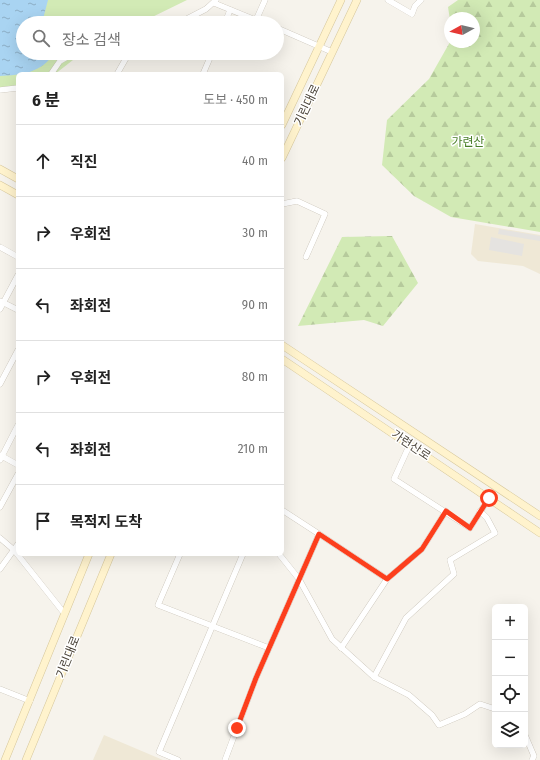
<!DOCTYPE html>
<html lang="ko">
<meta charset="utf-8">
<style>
body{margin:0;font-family:"Fira Sans Condensed","Noto Sans KR",sans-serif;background:#f2f2f2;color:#222}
.controls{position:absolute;right:12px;bottom:12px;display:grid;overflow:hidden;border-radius:6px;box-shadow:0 4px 16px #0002}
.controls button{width:36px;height:36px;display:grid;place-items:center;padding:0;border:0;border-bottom:1px solid #e0e0e0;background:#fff;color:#222;font:20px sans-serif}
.compass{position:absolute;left:444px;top:12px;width:36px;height:36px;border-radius:50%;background:#fff;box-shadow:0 4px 16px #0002;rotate:262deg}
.stop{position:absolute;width:12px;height:12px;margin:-9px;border:3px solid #fc3f1d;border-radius:50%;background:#fff}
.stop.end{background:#fc3f1d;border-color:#fff;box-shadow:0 1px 4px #0008}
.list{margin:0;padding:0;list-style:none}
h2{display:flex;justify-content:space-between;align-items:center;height:52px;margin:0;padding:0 16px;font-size:17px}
h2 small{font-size:13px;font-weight:400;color:#767676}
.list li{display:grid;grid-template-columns:26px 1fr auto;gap:12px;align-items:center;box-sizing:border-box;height:72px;padding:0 16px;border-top:1px solid #e0e0e0}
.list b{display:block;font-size:15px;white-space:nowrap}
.list em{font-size:13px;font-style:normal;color:#767676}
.icon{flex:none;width:22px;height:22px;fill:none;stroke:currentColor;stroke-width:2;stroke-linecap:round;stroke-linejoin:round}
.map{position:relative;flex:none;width:540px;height:760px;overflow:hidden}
.search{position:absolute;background:#fff;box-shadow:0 4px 16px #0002;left:16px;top:16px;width:268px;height:44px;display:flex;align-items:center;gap:10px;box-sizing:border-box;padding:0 14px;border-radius:22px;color:#767676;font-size:15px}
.panel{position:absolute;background:#fff;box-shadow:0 4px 16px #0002;left:16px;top:72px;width:268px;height:484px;border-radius:6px}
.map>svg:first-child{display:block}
</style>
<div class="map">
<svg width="540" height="760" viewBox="0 0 540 760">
<defs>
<pattern id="forest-firs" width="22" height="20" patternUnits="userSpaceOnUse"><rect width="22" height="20" fill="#d2eab5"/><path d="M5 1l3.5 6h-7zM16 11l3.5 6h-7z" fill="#b6ca9c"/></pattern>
<pattern id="water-ripples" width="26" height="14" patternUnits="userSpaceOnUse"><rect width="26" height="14" fill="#a9d4f2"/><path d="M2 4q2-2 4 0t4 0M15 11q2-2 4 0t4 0" fill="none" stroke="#8caec5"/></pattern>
</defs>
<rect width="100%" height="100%" fill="#f6f3ec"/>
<g fill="#efe8d6">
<path d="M 475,224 L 540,235 L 540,274 L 523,266 L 478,261 L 471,254 Z"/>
<path d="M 104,735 L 163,760 L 93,760 Z"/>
</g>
<g fill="url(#forest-firs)">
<path d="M 458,0 L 540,0 L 540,232 L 451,217 L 414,196 L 382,165 L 387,120 L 429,79 L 450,42 L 474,42 L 474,18 L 450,18 L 450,20 L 448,7 Z"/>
<path d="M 392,236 L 418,283 L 383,326 L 364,320 L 298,326 L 342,237 Z"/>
</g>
<path fill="#d2eab5" d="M 0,0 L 187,0 L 140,23 L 23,23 L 23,53 L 82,53 L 55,74 L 18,74 L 18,90 L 0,91 Z"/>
<g fill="#e5e3e0">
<path d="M 499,229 L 540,236 L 540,241 L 498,234 Z"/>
<path d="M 491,237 L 524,244 L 522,256 L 489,250 Z"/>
</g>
<path fill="url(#water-ripples)" d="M 0,0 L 48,0 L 43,19 L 44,23 L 23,23 L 23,53 L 54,53 C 42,73 21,75 0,76 Z"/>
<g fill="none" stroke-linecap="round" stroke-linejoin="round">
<g stroke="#c2bbae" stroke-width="6">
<g id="street">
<path d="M 388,0 L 412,14 L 415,6 L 421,0"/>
<path d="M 214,3 L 263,23"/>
<path d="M 256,20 L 265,0"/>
<path d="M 179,23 L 206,9 L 216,0"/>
<path d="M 225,23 L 230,10"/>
<path d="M 277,28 L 332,52"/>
<path d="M 51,74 L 60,61 L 74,53"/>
<path d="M 117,74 L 129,53"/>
<path d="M 203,74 L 212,53"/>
<path d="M 0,90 L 18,88"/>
<path d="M 282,204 L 297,201 L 325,214 L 306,257"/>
<path d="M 0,247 L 18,257"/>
<path d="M 0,301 L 18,310"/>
<path d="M 0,309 L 18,275"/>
<path d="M 0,384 L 18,350"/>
<path d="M 410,444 L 394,479 L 470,528 L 489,498"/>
<path d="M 0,455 L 18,465"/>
<path d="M 0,460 L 18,425"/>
<path d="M 0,507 L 18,474"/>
<path d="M 282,510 L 319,534"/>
<path d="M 0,538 L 14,550 L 64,613"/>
<path d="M 180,554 L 158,605 L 269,648"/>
<path d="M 279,554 L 299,579 L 332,639 L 374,677 L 409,695 L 432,715 L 439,725 L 465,714 L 480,704 L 495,709"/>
<path d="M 0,569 L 18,544"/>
<path d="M 341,648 L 387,579 L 422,549 L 446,511"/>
<path d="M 374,677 L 406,618 L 454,574 L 450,560 L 495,533 L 487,518 L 480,511"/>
<path d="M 0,689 L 30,701"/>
<path d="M 525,735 L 534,756 L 532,760"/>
<path d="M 178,760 L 159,752 L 243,554"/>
<path d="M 225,760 L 256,678 L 319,534 L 387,579"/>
</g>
</g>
<g stroke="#d6c79b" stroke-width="8">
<g id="secondary">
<path d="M 282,125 L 341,0"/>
<path d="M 282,158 L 357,0"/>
<path d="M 0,169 L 18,179"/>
<path d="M 0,185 L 18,195"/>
<path d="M 282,345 L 540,516"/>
<path d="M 282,359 L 540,533"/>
<path d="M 5,760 L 89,554"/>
<path d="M 26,760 L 111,554"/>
</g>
</g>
<use href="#street" stroke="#fff" stroke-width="5.5"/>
<use href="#secondary" stroke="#fff3cd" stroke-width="7"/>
</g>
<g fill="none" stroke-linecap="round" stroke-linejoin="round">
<path stroke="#fc3f1d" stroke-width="5" d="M 237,728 L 256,678 L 319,534 L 387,579 L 422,549 L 446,511 L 470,528 L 489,498"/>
</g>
<g text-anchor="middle" stroke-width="3" stroke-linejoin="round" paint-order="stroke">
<g font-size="12" fill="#4b4439" stroke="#fff">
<text transform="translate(307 105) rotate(-65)" y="4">기린대로</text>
<text transform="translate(411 445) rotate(34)" y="4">가련산로</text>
<text transform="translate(68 657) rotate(-68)" y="4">기린대로</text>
</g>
<g font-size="12" fill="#4a7f2a" stroke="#fff">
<text x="468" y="146">가련산</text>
</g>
</g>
</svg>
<div class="controls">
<button>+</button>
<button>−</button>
<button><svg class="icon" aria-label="locate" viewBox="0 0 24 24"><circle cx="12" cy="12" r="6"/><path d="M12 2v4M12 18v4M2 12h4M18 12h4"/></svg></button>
<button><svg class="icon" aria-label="layers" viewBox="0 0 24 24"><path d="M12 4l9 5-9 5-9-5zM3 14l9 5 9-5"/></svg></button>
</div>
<svg class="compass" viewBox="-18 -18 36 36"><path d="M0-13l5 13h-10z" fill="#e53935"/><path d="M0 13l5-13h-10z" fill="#767676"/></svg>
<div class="stop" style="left:489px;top:498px"></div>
<div class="stop end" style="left:237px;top:728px"></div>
<div class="search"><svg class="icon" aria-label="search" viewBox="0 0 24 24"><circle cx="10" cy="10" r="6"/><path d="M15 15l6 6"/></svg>장소 검색</div>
<section class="panel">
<h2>6 분<small>도보 · 450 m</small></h2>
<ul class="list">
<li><svg class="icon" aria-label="ahead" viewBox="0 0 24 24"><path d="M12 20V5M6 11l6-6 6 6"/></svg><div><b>직진</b></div><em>40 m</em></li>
<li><svg class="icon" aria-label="right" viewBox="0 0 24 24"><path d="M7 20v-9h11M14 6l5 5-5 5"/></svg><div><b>우회전</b></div><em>30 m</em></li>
<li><svg class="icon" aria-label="left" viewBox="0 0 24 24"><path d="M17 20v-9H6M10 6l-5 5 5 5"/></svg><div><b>좌회전</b></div><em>90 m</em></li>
<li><svg class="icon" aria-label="right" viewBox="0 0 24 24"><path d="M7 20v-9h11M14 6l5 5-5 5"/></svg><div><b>우회전</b></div><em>80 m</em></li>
<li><svg class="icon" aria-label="left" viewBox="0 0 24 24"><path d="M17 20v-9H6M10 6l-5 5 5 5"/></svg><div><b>좌회전</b></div><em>210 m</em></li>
<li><svg class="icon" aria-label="arrive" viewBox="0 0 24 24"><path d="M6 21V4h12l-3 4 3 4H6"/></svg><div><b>목적지 도착</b></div></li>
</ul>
</section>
</div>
